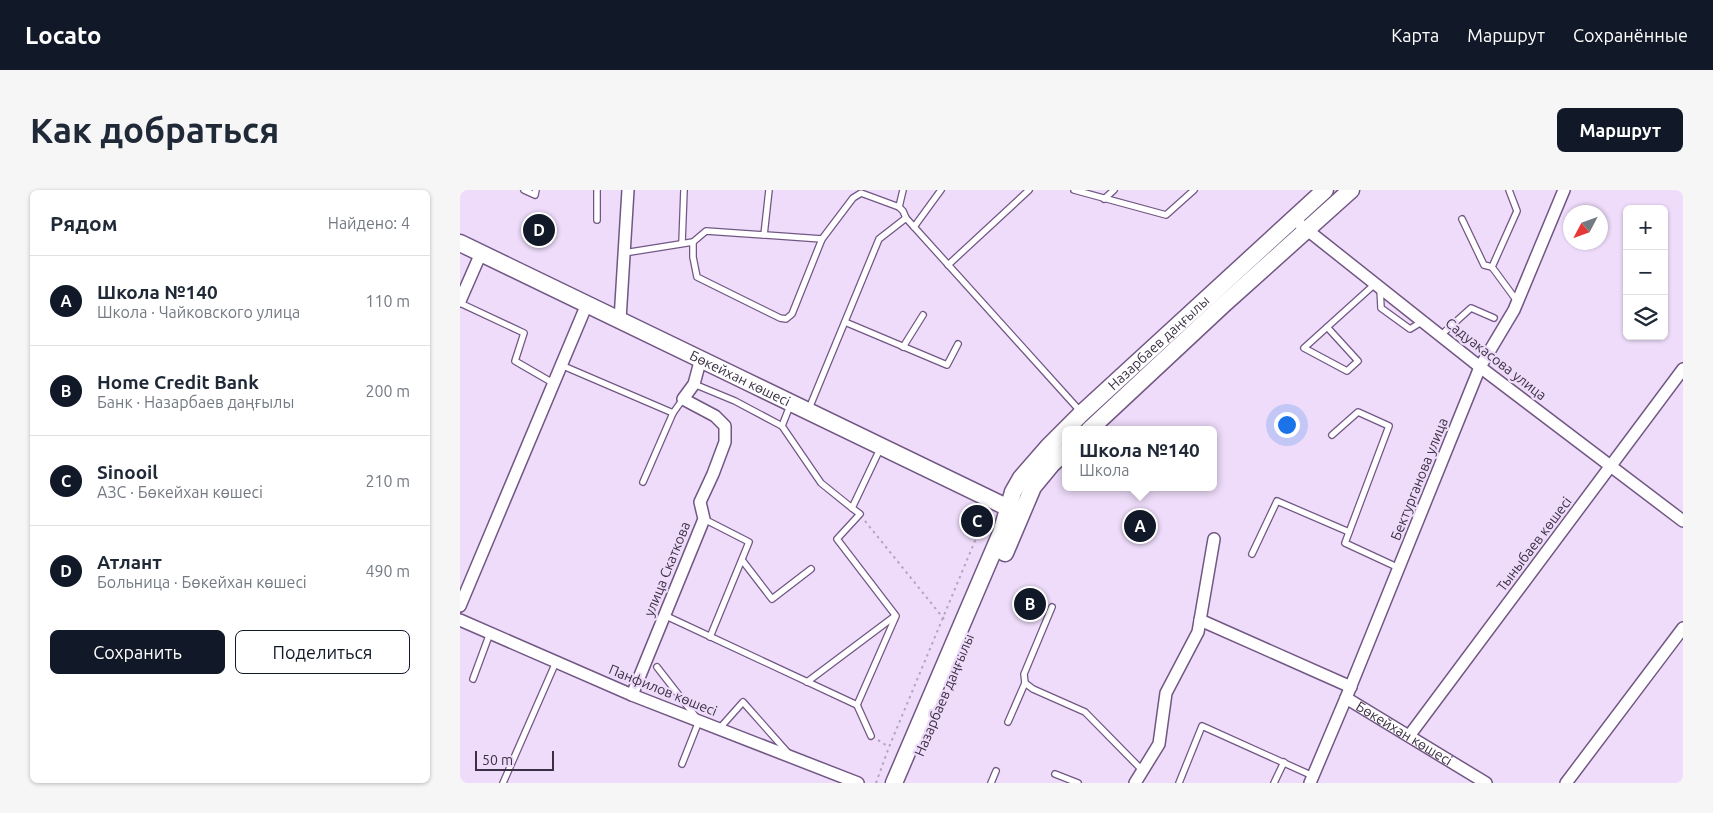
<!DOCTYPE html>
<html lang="ru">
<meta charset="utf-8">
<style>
body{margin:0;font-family:Ubuntu,sans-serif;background:#f6f6f7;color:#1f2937}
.controls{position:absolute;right:15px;top:15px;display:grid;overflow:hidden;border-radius:8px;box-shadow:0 1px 4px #0004}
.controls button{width:45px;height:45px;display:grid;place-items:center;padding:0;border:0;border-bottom:1px solid #e0e1e3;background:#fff;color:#1f2937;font:25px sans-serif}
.compass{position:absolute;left:1103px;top:15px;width:45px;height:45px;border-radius:50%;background:#fff;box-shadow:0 1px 4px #0004;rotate:229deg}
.scale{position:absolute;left:15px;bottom:12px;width:79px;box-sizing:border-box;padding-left:5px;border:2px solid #3c3044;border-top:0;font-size:14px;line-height:18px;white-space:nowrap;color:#3c3044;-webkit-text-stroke:4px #eedcfa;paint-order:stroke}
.you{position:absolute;left:826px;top:234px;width:18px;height:18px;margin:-12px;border:4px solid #fff;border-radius:50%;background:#1a73e8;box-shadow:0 0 0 8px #1a73e833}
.badge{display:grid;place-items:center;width:32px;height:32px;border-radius:50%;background:#111827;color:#fff;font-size:16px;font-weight:700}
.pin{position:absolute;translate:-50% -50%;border:2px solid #fff;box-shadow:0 1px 5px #0006}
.popup{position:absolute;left:602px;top:236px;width:155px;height:65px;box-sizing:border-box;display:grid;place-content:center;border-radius:8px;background:#fff;filter:drop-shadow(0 1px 4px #0005);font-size:16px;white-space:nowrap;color:#747a83}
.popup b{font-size:19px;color:#1f2937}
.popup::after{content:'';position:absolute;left:50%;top:100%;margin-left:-10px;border:10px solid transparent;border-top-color:#fff}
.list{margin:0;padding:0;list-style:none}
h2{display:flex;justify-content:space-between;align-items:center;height:65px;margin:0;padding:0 20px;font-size:21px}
h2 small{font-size:16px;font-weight:400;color:#747a83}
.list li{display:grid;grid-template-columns:32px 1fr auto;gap:15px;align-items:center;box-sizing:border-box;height:90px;padding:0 20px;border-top:1px solid #e0e1e3}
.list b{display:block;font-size:19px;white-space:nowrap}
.list p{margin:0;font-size:16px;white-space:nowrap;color:#747a83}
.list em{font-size:16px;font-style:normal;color:#747a83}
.actions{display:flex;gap:10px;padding:15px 20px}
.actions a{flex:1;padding:11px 0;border:1px solid #111827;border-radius:8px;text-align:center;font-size:18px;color:#111827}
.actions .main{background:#111827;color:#fff}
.icon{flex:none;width:28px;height:28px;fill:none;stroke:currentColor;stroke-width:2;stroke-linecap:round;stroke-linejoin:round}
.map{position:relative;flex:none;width:1223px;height:593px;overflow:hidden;border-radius:8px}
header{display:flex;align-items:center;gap:30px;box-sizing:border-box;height:70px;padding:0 25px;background:#111827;color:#fff}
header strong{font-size:24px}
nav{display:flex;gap:28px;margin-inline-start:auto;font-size:18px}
.intro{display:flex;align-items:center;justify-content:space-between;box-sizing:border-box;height:120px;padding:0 30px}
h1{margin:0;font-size:35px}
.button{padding:12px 22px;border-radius:8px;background:#111827;color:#fff;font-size:18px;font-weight:700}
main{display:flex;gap:30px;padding:0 30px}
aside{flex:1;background:#fff;border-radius:8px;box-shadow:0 1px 4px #0004}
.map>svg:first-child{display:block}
</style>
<header>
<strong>Locato</strong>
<nav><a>Карта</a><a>Маршрут</a><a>Сохранённые</a></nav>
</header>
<div class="intro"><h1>Как добраться</h1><a class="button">Маршрут</a></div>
<main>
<aside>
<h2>Рядом<small>Найдено: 4</small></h2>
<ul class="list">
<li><span class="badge">A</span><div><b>Школа №140</b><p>Школа · Чайковского улица</p></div><em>110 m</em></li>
<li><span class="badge">B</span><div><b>Home Credit Bank</b><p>Банк · Назарбаев даңғылы</p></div><em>200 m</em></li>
<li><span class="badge">C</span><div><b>Sinooil</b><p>АЗС · Бөкейхан көшесі</p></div><em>210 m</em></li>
<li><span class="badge">D</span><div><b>Атлант</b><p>Больница · Бөкейхан көшесі</p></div><em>490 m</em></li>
</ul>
<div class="actions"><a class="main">Сохранить</a><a>Поделиться</a></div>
</aside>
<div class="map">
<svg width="1223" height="593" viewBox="0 0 1223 593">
<rect width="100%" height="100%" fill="#eedcfa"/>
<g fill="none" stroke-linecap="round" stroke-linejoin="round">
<g stroke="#725784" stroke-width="8">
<g id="lane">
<path d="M 64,0 L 75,5 L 76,0"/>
<path d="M 614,0 L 706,25 L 734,0"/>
<path d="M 1049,0 L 1057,21 L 1032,77 L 1057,111"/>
<path d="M 644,9 L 654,0"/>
<path d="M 439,17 L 443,0"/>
<path d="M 1002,29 L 1024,75 L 1032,77"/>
<path d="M 137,30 L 137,0"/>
<path d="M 454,37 L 481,0"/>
<path d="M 304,45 L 309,0"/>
<path d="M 233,52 L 233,67 L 237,87 L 320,128 L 326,129 L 332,124 L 362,49"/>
<path d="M 222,53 L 224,0"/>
<path d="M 164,63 L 233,52 L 246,41 L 362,49 L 393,8 L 401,3 L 439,17 L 443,21 L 446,28"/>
<path d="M 488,75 L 569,0"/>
<path d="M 920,98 L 921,118 L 950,139 L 963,131"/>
<path d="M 0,113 L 64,143 L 55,171 L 93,193"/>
<path d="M 385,132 L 487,175 L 498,154"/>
<path d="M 867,137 L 898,171 L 887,181 L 844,158 L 916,93"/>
<path d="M 981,145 L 1011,118 L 1034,128"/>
<path d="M 443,157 L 463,125"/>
<path d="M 101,175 L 213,223 L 223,209"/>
<path d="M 234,194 L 275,211 L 322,236"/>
<path d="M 331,213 L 322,236 L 361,293 L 392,318"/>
<path d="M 348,221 L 419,49 L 446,28 L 621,222"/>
<path d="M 872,245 L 898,222 L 929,236 L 885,353 L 939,378"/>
<path d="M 183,292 L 213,223"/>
<path d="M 244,329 L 289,352 L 250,447"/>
<path d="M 792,364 L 817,311 L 889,342"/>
<path d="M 282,370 L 312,409 L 351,379"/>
<path d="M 592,417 L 564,484 L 565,493 L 573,499 L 625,522 L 683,581"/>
<path d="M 204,425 L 397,515 L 436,426 L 377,349 L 400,324 L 392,318 L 420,259"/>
<path d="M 197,477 L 239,531 L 222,574"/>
<path d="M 13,489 L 30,443"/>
<path d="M 347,492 L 435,426"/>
<path d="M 397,515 L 411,546"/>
<path d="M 548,532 L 565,493"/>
<path d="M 259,539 L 283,512 L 329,564"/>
<path d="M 595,584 L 618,593"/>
<path d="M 43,593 L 96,472"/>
<path d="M 531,593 L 536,581"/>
<path d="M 719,593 L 742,536 L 853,586"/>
<path d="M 814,593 L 824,572"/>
</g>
</g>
<g stroke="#725784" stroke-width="14">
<g id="street">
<path d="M 841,35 L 1020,177 L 1223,331"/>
<path d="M 0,111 L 21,63"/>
<path d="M 160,130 L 168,0"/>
<path d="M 0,416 L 127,114"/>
<path d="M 0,430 L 172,505 L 398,593"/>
<path d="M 740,430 L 891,497"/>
<path d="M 172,505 L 244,329 L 240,312 L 253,284 L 265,252 L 265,236 L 255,226 L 223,209 L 234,194 L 241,168"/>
<path id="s1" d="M 886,508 L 1026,593"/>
<path d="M 949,546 L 1223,179"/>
<path d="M 675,593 L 699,554 L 706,503 L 738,442 L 754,349"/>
<path d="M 850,593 L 886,508 L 1020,177 L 1054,120 L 1104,0"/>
<path d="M 1106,593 L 1223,438"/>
</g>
</g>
<g stroke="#725784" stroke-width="19">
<g id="secondary">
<path id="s2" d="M 0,53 C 187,143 374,234 561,324"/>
<path d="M 629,240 L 764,114 L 891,0"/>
<path d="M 545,363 L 573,297 L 592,274 L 606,261"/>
<path id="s3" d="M 434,593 L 541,343 L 553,302 L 561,288 L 588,257 L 622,223 L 865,0"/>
</g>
</g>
<g stroke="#b4a4bf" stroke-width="2" stroke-dasharray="2.5 4" stroke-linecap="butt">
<path d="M 405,331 L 484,429"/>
<path d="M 418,550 L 429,557"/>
<path d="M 416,593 L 429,557 L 527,322"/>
</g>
<use href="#lane" stroke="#fff" stroke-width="5.5"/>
<use href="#street" stroke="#fff" stroke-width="11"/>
<use href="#secondary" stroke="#fff" stroke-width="16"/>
</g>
<g text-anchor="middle" stroke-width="4.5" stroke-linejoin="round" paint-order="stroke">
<g font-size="14" fill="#3c3044" stroke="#eedcfa">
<text dy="5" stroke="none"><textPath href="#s3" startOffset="524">Назарбаев даңғылы</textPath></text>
<text transform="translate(1036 169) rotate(38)" y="5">Садуакасова улица</text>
<text dy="5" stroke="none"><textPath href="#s2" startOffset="311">Бөкейхан көшесі</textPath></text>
<text transform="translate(959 289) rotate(-68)" y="5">Бектурганова улица</text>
<text transform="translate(1074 354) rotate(-53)" y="5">Тыныбаев көшесі</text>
<text transform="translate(207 379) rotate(-68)" y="5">улица Скаткова</text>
<text transform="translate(203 500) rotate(22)" y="5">Панфилов көшесі</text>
<text transform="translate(484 505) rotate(-67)" y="5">Назарбаев даңғылы</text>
<text dy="5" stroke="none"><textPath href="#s1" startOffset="68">Бөкейхан көшесі</textPath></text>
</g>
</g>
</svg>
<div class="controls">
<button>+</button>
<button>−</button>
<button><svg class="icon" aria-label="layers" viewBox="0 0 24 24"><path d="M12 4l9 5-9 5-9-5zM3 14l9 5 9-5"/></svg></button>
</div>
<svg class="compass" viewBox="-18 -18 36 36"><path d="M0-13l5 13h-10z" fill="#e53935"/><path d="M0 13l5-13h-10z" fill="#747a83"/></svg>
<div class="scale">50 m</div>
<div class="you"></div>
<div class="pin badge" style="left:680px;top:336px">A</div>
<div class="popup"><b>Школа №140</b>Школа</div>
<div class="pin badge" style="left:570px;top:414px">B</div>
<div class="pin badge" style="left:517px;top:331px">C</div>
<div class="pin badge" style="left:79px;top:40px">D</div>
</div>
</main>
